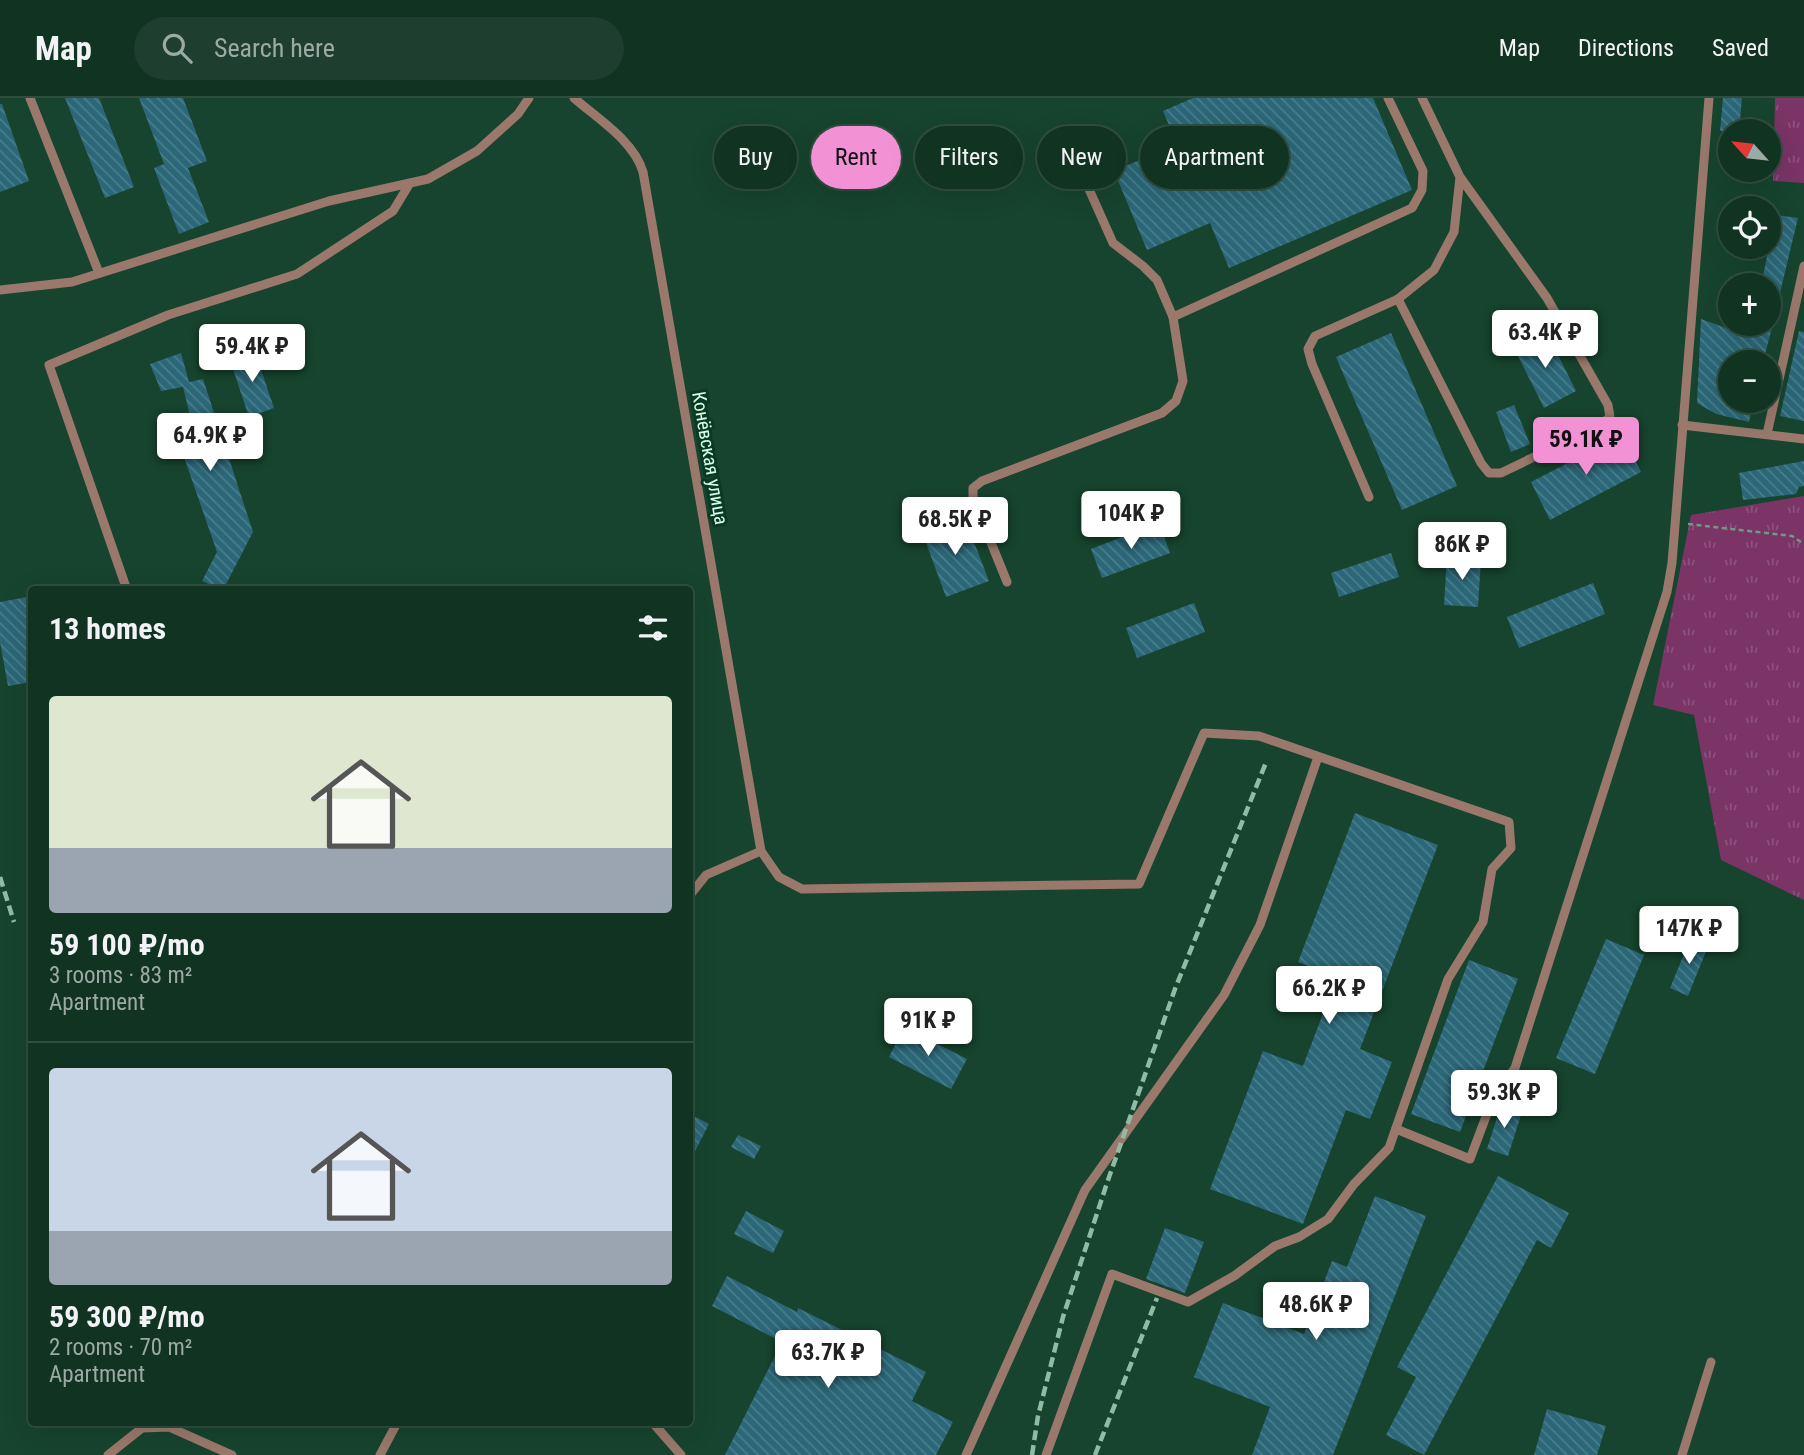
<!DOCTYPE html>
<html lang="en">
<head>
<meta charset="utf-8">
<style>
  body { margin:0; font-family:"Roboto Condensed",sans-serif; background:#1e3f2f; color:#f1f3f6; height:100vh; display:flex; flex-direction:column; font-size:26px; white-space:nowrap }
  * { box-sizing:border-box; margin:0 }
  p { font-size:23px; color:#9caaa5 }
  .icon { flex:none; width:38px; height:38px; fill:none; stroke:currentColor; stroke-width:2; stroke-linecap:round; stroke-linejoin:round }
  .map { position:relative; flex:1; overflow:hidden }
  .details { position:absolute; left:28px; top:488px; width:665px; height:840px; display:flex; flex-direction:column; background:#132; border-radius:7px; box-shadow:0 7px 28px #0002,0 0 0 2px #304e40 }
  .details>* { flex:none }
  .hud { position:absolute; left:714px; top:28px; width:665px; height:63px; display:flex; gap:14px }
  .needle { width:46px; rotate:297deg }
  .fabs { position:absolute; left:1718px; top:21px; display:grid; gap:14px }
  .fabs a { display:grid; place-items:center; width:63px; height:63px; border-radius:50%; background:#132; box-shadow:0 7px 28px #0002,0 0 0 2px #304e40; font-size:35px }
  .price { position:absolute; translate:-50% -60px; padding:0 16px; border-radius:7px; background:#fff; color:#222; font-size:23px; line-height:46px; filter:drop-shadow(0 2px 4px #0008) }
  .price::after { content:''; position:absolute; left:50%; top:42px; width:21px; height:16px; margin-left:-10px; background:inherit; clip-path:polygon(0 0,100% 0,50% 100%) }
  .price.on { background:#f391d5; color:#111 }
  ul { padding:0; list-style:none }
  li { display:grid; align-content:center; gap:14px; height:371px; padding:0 21px }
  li+li { border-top:2px solid #304e40 }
  li span { display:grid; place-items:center; height:217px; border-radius:7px; color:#555 }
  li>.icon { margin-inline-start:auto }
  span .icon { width:126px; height:126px; fill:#fffc; stroke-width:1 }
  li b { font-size:30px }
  h2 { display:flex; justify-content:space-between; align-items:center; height:84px; padding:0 21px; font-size:30px }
  .tag { padding:0 24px; border-radius:32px; background:#132; box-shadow:0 7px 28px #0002,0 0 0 2px #304e40; font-size:24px; line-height:63px }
  .tag.on { background:#f391d5; color:#111 }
  header { display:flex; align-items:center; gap:42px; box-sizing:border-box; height:98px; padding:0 35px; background:#132; border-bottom:2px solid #304e40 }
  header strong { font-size:33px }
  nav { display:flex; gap:38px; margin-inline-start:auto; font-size:24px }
  .search { width:490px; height:63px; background:#1e3f2f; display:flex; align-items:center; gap:18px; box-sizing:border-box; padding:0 24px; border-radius:38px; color:#9caaa5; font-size:26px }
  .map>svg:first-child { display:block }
</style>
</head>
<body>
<header>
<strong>Map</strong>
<div class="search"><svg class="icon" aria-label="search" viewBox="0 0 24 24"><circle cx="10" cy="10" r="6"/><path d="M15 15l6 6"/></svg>Search here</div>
<nav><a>Map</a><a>Directions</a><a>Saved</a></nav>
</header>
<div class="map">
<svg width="1804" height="1357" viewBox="0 0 1804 1357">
  <defs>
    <pattern id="grass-tufts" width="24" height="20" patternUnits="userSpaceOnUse" patternTransform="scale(1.75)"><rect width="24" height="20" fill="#7a3466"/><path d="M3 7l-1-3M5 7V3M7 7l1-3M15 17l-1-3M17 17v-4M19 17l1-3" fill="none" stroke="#8c527c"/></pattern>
    <pattern id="building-back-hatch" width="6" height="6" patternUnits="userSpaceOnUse" patternTransform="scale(1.75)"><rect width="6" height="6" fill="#2b6778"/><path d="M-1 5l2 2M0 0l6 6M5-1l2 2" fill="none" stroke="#497e8b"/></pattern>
  </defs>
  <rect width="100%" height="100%" fill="#17442e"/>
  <!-- grass -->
  <g fill="url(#grass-tufts)">
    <path d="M1775,0H1804V85L1773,83Z"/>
    <path d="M1804,398V802L1721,762L1694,617L1653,607L1691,417Z"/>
  </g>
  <!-- building -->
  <g fill="url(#building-back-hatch)">
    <path d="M65,0H99L134,89L105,100Z"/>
    <path d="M139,0H183L207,63L188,70L209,124L179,136L154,70L164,66Z"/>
    <path d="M1193,0H1373L1412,92L1229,170L1210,125L1147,152L1114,73L1177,46L1163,13Z"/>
    <path d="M1723,0H1742L1739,33H1720Z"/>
    <path d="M0,6H2L29,83L0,94Z"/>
    <path d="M1776,117L1798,120L1774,220L1769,219V187H1761Z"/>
    <path d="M1701,221L1729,231L1730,226H1773L1763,264H1731V303H1754L1749,324L1716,316L1697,305Z"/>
    <path d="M1799,233L1804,234V323L1780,318Z"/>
    <path d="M1391,235L1457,388L1402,412L1336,259Z"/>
    <path d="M1547,235L1576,293L1544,310L1515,252Z"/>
    <path d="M255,254L274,310L249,319L230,262Z"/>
    <path d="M181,255L189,284L203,281L253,434L223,492L202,483L217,454L184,359L198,351L183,289L161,293L150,266Z"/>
    <path d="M1514,307L1530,346L1511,354L1496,314Z"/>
    <path d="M1622,337L1641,374L1550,422L1531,384Z"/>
    <path d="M1804,363V388L1799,389L1796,396L1743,402L1739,375Z"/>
    <path d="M964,418L989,483L946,499L922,434Z"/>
    <path d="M1159,425L1170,455L1102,480L1091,451Z"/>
    <path d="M1391,455L1399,479L1339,499L1331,475Z"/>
    <path d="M1447,459L1481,461L1478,509L1444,507Z"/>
    <path d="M1593,485L1605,516L1519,550L1507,519Z"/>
    <path d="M27,499L32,525V584L8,588L0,544V504Z"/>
    <path d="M1194,505L1205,534L1137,560L1126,530Z"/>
    <path d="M1355,715L1438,747L1360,951L1392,964L1370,1021L1346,1012L1303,1126L1210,1091L1263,953L1303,968L1337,879L1298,864Z"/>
    <path d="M1691,839L1709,846L1688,898L1670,890Z"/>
    <path d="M1606,841L1644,857L1595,976L1556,960Z"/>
    <path d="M1469,862L1518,881L1460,1034L1411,1016Z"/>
    <path d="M904,929L967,961L951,991L889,959Z"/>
    <path d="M1501,1007L1522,1014L1508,1058L1487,1051Z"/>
    <path d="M690,1016L709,1026L690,1063Z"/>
    <path d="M738,1037L761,1048L754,1061L731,1049Z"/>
    <path d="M1498,1078L1569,1115L1551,1150L1537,1142L1424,1357L1386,1337L1416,1279L1397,1269Z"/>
    <path d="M1375,1098L1426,1118L1333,1357H1252L1270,1309L1194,1279L1223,1205L1304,1236L1332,1163L1347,1169Z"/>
    <path d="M746,1113L784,1133L773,1155L734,1136Z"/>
    <path d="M1165,1130L1204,1144L1185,1195L1146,1181Z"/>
    <path d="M727,1178L797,1214L798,1210L926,1274L912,1303L953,1324L936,1357H725L782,1244L712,1208Z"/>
    <path d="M1547,1311L1606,1328L1597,1357H1534Z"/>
  </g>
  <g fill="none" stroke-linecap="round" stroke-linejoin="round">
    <!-- path -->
    <path stroke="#6f9a83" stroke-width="2.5" stroke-dasharray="5 3.5" stroke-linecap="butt" d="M1688,426L1792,438L1804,446"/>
    <!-- service -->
    <g stroke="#9a786c" stroke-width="9">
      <path d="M30,0L99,175"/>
      <path d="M574,0C598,21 634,43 643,74L761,753L779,779L802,791L1139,786L1204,635L1259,638L1509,724L1511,750L1492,771L1483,824L1448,881L1389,1050L1354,1086L1328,1121L1299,1139L1275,1148L1234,1178L1188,1204L1112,1176L1046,1357"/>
      <path d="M1422,0L1460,79L1547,200L1608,307L1610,319L1600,327L1501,375H1489L1481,365L1398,201L1434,172L1454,134L1460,79"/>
      <path d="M1084,80L1113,145L1143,168L1157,182L1173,219L1412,110L1422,92L1423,73L1388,0"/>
      <path d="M0,192L72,184L329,103L428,81L477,53L518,16L529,0"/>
      <path d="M1682,327L1804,341"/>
      <path d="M1767,336L1804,168"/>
      <path d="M1369,399L1312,266L1308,251L1315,238L1398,201"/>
      <path d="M1007,484L973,400V390L982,383L1162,315L1176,303L1183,283L1173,219"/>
      <path d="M127,492L49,267L168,217L297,176L393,113L410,85"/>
      <path d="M690,797L706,777L761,753"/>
      <path d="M1396,1031L1470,1061L1493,1000L1515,970L1667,494L1672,465L1709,0"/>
      <path d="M653,1325L681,1357"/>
      <path d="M108,1357L142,1330L169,1329L232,1357"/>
      <path d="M380,1357L397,1325"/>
      <path d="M966,1357L1085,1092L1224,897L1260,827L1318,659"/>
      <path d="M1682,1357L1711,1264"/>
    </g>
    <!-- rail -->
    <g stroke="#92bba4" stroke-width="4.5" stroke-dasharray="10 5" stroke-linecap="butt">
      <path d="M0,779L14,824"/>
      <path d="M1032,1357L1038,1318L1063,1219L1107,1085L1175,891L1267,662"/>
      <path d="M1095,1357L1157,1200"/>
    </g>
  </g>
  <g text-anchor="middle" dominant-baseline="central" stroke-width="6" stroke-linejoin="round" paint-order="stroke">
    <!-- street labels -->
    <g font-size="19" fill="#d6fee6" stroke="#0a3924">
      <text transform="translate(710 360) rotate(80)">Конёвская улица</text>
    </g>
  </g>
</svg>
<div class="fabs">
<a><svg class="needle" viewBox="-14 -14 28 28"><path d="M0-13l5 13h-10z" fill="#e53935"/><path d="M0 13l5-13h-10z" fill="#9caaa5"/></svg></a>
<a><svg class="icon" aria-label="locate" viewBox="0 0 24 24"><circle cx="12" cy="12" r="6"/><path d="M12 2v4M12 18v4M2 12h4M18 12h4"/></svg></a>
<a>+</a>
<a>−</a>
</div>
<b class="price" style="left:1545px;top:272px">63.4K ₽</b>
<b class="price" style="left:252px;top:286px">59.4K ₽</b>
<b class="price" style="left:210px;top:375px">64.9K ₽</b>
<b class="price on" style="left:1586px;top:379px">59.1K ₽</b>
<b class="price" style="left:1131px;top:453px">104K ₽</b>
<b class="price" style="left:955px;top:459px">68.5K ₽</b>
<b class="price" style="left:1462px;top:484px">86K ₽</b>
<b class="price" style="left:1689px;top:868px">147K ₽</b>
<b class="price" style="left:1329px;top:928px">66.2K ₽</b>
<b class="price" style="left:928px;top:960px">91K ₽</b>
<b class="price" style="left:1504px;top:1032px">59.3K ₽</b>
<b class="price" style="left:1316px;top:1244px">48.6K ₽</b>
<b class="price" style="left:828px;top:1292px">63.7K ₽</b>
<div class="hud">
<a class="tag">Buy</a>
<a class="tag on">Rent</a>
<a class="tag">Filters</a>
<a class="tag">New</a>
<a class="tag">Apartment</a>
</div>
<section class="details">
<h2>13 homes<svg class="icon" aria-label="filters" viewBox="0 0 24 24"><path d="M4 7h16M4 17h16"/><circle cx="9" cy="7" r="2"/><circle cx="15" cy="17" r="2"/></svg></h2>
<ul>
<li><span style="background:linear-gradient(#dfe7d0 70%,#9aa5b1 0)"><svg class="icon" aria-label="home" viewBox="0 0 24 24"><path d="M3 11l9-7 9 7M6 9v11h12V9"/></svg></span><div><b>59 100 ₽/mo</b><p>3 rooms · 83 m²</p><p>Apartment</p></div></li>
<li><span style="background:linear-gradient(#c9d6e8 75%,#9aa5b1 0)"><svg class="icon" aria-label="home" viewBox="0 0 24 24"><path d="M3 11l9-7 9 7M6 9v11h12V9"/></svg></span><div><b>59 300 ₽/mo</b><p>2 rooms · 70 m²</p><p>Apartment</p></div></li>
</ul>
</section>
</div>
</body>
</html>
